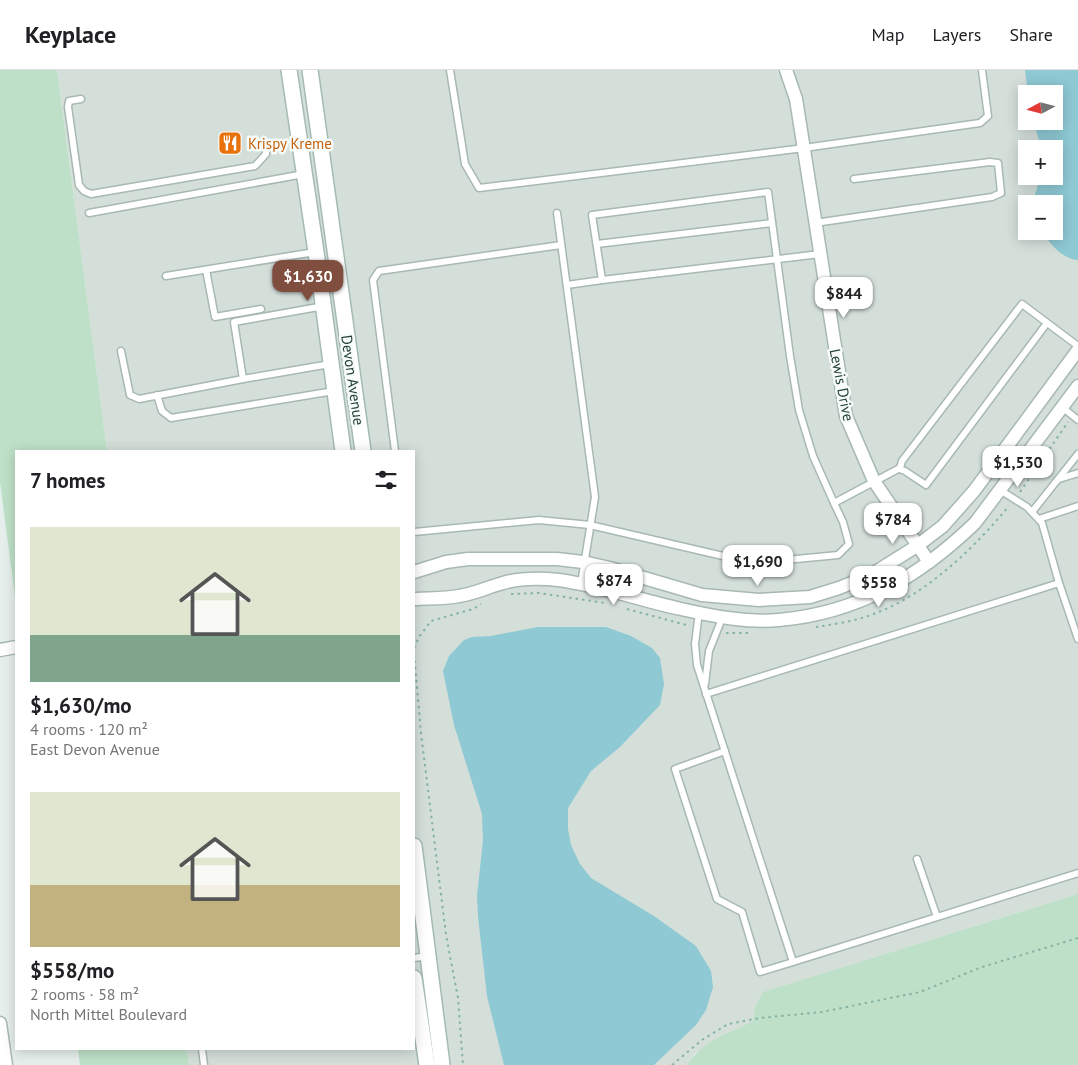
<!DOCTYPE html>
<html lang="en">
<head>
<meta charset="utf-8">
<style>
  body { margin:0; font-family:"PT Sans",sans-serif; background:#f2f2f2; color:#202124; height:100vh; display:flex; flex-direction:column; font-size:19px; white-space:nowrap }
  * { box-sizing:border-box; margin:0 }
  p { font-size:16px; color:#757577 }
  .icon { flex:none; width:28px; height:28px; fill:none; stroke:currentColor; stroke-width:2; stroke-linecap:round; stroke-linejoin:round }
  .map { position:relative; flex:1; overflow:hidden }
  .panel { position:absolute; left:15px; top:380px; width:400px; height:600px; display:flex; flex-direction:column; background:#fff; border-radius:0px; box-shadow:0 2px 12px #0003 }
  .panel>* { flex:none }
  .needle { width:32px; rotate:263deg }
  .tools { position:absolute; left:1018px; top:15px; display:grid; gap:10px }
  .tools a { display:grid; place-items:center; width:45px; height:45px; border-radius:0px; background:#fff; box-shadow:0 2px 12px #0003; font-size:25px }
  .price { position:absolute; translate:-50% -42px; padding:0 11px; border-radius:10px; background:#fff; color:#222; font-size:16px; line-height:32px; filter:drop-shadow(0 1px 2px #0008) }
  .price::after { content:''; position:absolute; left:50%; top:30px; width:15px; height:11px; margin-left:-8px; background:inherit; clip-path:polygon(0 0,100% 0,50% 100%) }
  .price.active { background:#7f4e3f; color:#fff }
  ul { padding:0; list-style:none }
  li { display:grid; align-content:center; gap:10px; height:265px; padding:0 15px }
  li span { display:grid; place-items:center; height:155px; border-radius:0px; color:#555 }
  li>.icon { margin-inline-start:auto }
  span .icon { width:90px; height:90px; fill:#fffc; stroke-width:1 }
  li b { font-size:21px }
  h2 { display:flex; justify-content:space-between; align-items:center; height:60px; padding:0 15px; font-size:21px }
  header { display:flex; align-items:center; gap:30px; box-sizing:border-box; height:70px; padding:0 25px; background:#fff; border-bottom:1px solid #e0e0e0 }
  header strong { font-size:24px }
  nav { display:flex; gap:28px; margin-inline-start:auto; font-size:18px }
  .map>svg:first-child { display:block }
</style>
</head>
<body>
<header>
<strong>Keyplace</strong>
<nav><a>Map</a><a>Layers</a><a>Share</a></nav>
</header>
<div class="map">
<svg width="1078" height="995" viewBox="0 0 1078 995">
  <rect width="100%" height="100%" fill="#e6efeb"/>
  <!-- built -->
  <path fill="#d4dfda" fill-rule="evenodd" d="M57,0H1078V824L764,922L755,937L753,951L695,983L687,995H189L187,979H414V381H107ZM1026,24H1054V51H1026ZM1026,79H1054V106H1026ZM1026,134H1054V161H1026Z"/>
  <!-- green -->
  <g fill="#bfe0c8">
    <path d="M0,0H57L107,381H16V535L0,412Z"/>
    <path d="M1078,824V995H687C704,969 727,965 753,951L755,937L763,922Z"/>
    <path d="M78,979H187L189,995H80Z"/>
  </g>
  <!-- water -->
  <g fill="#8ec9d4">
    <path d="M1025,0H1078V190C1062,189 1050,174 1042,161H1054V134H1034L1033,130L1041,106H1054V79H1042L1033,51H1054V24H1028Z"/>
    <path d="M538,557H606L631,566L652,578L660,588L664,614L660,635L620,677L591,701L568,738V759L571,775L580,794L591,808L654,846L696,876L711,901L713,917L706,940L696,955L654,995H504L487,926L478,847L477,826L483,770L482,744L454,655L443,601L449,586L464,570L472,567L491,566Z"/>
  </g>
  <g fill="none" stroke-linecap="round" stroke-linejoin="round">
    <!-- lane casing -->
    <g stroke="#a8b8b2" stroke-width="9">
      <g id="lane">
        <path d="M450,0L465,94L479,118L804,78L980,53L988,46L982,0"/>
        <path d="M81,29L69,31L68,37L79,115L84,121L91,124L255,96L266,84V76"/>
        <path d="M89,143L304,104"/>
        <path d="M557,143L595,427L581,514"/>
        <path d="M815,153L992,127L1001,123L998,93L990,92L854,109"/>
        <path d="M597,174L772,153"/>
        <path d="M206,200L215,247L261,239"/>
        <path d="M166,206L315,182"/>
        <path d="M602,210L820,184"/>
        <path d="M567,215L602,210L592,145L768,122L790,286L799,340L813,386L834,433"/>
        <path d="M324,236L234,252L243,309L330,294"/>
        <path d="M1047,253L926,415L905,401L902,400L900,398L902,391L1022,234L1078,276"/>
        <path d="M121,281L130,325L139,329L243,309"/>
        <path d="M157,325L162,341L171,348L334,321"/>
        <path d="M1062,337L1078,350"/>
        <path d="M395,381L373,210L379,201L561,175"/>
        <path d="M1059,409L1078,403"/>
        <path d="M1000,420L1027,437L1042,453L1059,513"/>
        <path d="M1032,442L1078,384"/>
        <path d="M1039,449L1078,436"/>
        <path d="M414,462L539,450L590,455L753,493L838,485L849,474L843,452L834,433L900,398"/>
        <path d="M699,542L695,574L697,595L793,892L1078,803"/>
        <path d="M705,614L709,581L723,546"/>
        <path d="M706,624L1059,513L1078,569"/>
        <path d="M725,681L675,699L717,829L742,842L760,902L793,892"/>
        <path d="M917,789L937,847"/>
        <path d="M414,888L428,886"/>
        <path d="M202,979L204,995"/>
      </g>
    </g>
    <!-- street casing -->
    <g stroke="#a8b8b2" stroke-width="15">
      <g id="street">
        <path d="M786,0L796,29L846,346L874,411L929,492"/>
        <path d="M414,502L446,492L468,489H557L583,492L610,498L702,525L759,530L810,527L839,518L869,506L917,476L943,456L974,421L1078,280"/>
        <path d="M414,529C429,528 444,529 459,526C474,524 488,517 503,513C520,508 541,508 559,510C601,516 640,530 681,539C712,546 747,553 779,550C858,543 919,507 975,453L1078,316"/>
        <path d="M0,580L16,577"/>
        <path d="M0,953L6,995"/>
      </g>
    </g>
    <!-- secondary casing -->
    <g stroke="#a4bbb3" stroke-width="18">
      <g id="secondary">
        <path d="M289,0L316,182L343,381"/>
        <path d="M310,0L363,381"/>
        <path d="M414,776L442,995"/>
        <path d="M414,908L427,995"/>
      </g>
    </g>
    <!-- path -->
    <g stroke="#86b3a5" stroke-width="2" stroke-dasharray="2.5 4" stroke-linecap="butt">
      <path d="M1020,422L1068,352"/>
      <path d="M511,524L539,523L605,533"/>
      <path d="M627,539L690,556"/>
      <path d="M816,557C835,554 857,551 876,543C927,524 975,477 1009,436"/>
      <path d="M726,563H749"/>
      <path d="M414,578L419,567L431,551L473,539L481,534"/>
      <path d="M414,584L421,663L446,865L458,928L463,995"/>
      <path d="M672,995L702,970L728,954L760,948L822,942L920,922L982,897L1078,868"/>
    </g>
    <!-- lane -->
    <use href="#lane" stroke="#fff" stroke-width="6"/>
    <!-- street -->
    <use href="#street" stroke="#fff" stroke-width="12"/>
    <!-- secondary -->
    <use href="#secondary" stroke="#fff" stroke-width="15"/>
  </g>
  <!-- icons -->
  <defs>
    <g id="restaurant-square" transform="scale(1.25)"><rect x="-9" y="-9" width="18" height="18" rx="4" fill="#e8710a" stroke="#f7fbf9"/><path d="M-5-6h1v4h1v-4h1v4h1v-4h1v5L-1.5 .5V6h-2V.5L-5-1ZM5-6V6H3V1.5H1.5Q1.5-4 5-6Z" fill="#fff"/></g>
  </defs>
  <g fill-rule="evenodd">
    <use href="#restaurant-square" x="230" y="73"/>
  </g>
  <g text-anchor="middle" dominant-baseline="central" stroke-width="5" stroke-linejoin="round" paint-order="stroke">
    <!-- food labels -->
    <g font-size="15" fill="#c56008" stroke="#f7fbf9" text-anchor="start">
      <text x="248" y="73">Krispy Kreme</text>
    </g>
    <!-- street labels -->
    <g font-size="15" fill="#24423a" stroke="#f7fbf9">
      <text transform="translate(353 310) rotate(82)">Devon Avenue</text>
      <text transform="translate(842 315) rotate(79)">Lewis Drive</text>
    </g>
  </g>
</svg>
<div class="tools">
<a><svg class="needle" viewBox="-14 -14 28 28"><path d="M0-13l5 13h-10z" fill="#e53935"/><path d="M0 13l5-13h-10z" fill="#757577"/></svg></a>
<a>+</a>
<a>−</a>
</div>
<b class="price active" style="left:308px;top:232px">$1,630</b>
<b class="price" style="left:844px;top:249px">$844</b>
<b class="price" style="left:1018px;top:418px">$1,530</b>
<b class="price" style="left:893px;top:475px">$784</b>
<b class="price" style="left:758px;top:517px">$1,690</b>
<b class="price" style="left:614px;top:536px">$874</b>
<b class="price" style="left:879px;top:538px">$558</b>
<section class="panel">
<h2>7 homes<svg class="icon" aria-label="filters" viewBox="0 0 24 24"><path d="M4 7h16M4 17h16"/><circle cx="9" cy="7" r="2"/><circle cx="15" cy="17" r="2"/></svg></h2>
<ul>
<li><span style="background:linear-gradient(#dfe7d0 70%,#7fa58c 0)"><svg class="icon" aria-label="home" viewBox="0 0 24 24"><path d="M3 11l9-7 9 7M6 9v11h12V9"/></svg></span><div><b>$1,630/mo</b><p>4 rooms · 120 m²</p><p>East Devon Avenue</p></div></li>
<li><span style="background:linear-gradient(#dfe7d0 60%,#c2b280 0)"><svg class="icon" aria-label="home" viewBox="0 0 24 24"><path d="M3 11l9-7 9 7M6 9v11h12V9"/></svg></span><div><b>$558/mo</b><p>2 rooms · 58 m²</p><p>North Mittel Boulevard</p></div></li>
</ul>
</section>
</div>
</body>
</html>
